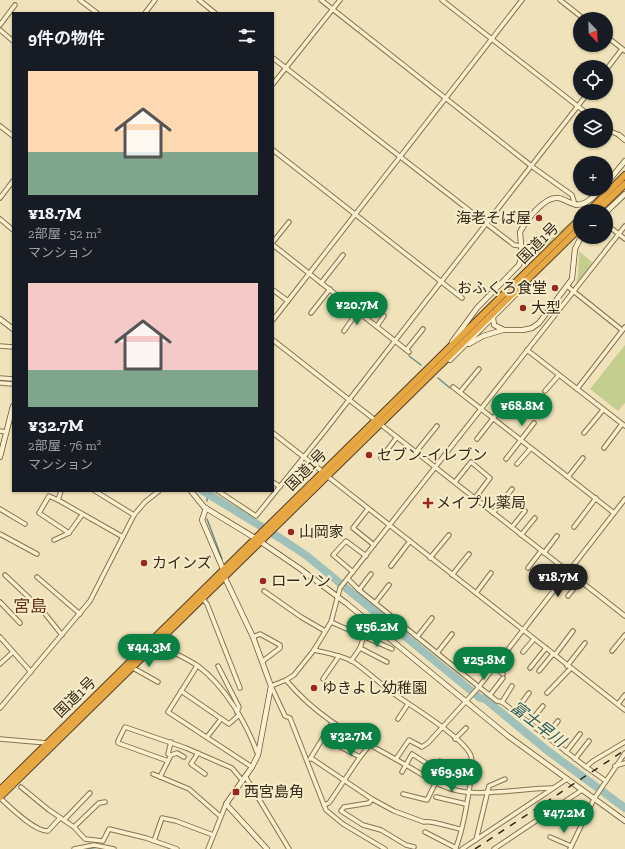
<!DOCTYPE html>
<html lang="ja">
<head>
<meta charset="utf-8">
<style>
  body { margin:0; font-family:"Zilla Slab","Noto Sans JP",serif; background:#20242c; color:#f1f3f6; height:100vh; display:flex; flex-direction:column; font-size:15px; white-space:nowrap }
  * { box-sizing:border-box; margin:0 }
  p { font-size:13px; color:#9ea1a6 }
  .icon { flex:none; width:22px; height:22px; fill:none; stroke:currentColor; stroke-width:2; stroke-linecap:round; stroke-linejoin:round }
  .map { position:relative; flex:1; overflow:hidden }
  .side { position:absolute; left:12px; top:12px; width:262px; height:480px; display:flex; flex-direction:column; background:#171b24; border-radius:0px; box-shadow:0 1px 3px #0004 }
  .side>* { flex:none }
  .needle { width:26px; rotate:157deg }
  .controls { position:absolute; left:573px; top:12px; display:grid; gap:8px }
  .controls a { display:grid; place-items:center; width:40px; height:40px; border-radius:50%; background:#171b24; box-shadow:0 1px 3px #0004; font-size:20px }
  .price { position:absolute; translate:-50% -34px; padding:0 9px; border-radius:14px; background:#0b8043; color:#fff; font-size:13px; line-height:26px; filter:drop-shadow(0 1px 2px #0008) }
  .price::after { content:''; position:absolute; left:50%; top:24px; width:12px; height:9px; margin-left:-6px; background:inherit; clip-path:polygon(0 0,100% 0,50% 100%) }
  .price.selected { background:#222; color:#fff }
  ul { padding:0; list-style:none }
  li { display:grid; align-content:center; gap:8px; height:212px; padding:0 16px }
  li span { display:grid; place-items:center; height:124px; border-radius:0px; color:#555 }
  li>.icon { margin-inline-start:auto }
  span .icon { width:72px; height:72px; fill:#fffc; stroke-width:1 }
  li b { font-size:17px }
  h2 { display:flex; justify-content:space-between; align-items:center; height:48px; padding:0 16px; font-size:17px }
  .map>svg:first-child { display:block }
</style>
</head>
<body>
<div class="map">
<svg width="625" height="849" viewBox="0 0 625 849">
  <rect width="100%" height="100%" fill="#f0e3bb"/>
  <!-- green -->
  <g fill="#c3ce8f">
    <path d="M577,216L578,218L537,255L542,247Z"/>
    <path d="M579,251L593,263L576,284L578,275Z"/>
    <path d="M625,345V403L618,411L590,389Z"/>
  </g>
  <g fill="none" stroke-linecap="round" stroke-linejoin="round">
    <!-- stream -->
    <g stroke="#678e87" stroke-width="1.5">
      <path d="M409,356L421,365"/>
      <path d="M438,378L450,388"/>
      <path d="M0,381L13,382"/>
      <path d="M207,501V494"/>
      <path d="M207,519L222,559"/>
      <path d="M85,849L99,847"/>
    </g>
    <!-- river -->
    <path stroke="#a0c1b9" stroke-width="8" d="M203,491L280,538L307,556L480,698L485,699L548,751L625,808"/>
    <!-- street casing -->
    <g stroke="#887354" stroke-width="5.5">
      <g id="street">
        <path d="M80,0L97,13"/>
        <path d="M199,0L215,13"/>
        <path d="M321,0L534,168L572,195L575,205"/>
        <path d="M442,0L589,115"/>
        <path d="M560,0L584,19"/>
        <path d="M145,13L155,0"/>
        <path d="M0,25L15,5"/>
        <path d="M0,30L13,41"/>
        <path d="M606,36L625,51"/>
        <path d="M273,58L514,245L521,246"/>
        <path d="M606,70L622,49"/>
        <path d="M273,84L340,0"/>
        <path d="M0,126L13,136"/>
        <path d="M606,129L619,135"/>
        <path d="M273,150L462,298"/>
        <path d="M0,198L13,181"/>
        <path d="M0,219L13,230"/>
        <path d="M606,224L625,239"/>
        <path d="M273,242L289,222"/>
        <path d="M273,245L409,352"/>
        <path d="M321,283L343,255"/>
        <path d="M567,286L622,330"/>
        <path d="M273,290L288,301"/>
        <path d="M311,313L330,289"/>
        <path d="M273,320L522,0"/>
        <path d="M377,326L384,316"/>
        <path d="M344,331L358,311"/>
        <path d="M273,340L625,616"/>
        <path d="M0,346L13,347"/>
        <path d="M407,349L423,329"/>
        <path d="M527,350L625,426"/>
        <path d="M0,378L13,379"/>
        <path d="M0,383L13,384"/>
        <path d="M453,387L614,513"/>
        <path d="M577,389L625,327"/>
        <path d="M545,391L559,375"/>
        <path d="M460,392L479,369"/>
        <path d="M0,431L6,432"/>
        <path d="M273,433L323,472"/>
        <path d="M584,433L603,410"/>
        <path d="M477,439L510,397"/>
        <path d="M604,448L622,424"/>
        <path d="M416,452L437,426"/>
        <path d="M381,458L397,437"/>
        <path d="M506,459L534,423"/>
        <path d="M517,464L531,448"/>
        <path d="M327,476L625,710"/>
        <path d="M568,477L583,458"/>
        <path d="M273,482L280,487"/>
        <path d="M455,482L471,462L490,478L475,498"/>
        <path d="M95,491L134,515"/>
        <path d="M218,491L256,516L324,432L588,93"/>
        <path d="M58,500L61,491"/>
        <path d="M0,509L25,524"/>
        <path d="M368,509L353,528L374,545"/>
        <path d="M493,513L512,489"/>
        <path d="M512,527L525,511"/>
        <path d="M574,527L596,498"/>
        <path d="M69,533L39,513L49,496L58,500L123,537"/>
        <path d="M0,534L37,554"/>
        <path d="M521,535L535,518"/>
        <path d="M54,540L69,533L82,515"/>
        <path d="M544,553L557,536"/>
        <path d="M430,558L449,535"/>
        <path d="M391,566L410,541"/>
        <path d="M528,568L541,551"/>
        <path d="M353,572L333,555L346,541L366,556"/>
        <path d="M5,575L42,610L62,635"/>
        <path d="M452,575L469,554"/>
        <path d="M37,577L80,614"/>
        <path d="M348,579L359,590L479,687L497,701L502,702L586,767L593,761L625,742"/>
        <path d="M359,590L371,574"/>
        <path d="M264,591L301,617L325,631"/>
        <path d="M476,593L491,573"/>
        <path d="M568,596L580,581"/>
        <path d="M203,599L207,604L240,688"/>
        <path d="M0,602L20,623"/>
        <path d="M375,603L389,585"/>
        <path d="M331,622L392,649"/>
        <path d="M0,637L31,672"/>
        <path d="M253,637L260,634L280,645V648L263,661"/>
        <path d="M417,637L432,618"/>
        <path d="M157,644C170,651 186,658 198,666C225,686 247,724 258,755"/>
        <path d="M360,648L387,662"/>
        <path d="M314,650C327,653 340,655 352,661C366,670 379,683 393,693C409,705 465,738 471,756C475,769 462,836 455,849"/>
        <path d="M612,651L625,635"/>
        <path d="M523,652L534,639"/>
        <path d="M437,653L452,634"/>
        <path d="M555,655L573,631"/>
        <path d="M351,661L360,648L364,636"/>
        <path d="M0,664L13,652"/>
        <path d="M197,666L168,712L252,767"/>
        <path d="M218,666L239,707L237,712"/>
        <path d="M567,666L585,643"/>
        <path d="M494,667L503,674"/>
        <path d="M133,668L158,682"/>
        <path d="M530,668L546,648"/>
        <path d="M539,671L553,654"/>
        <path d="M323,679L339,656"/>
        <path d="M286,680C320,721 359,738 404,764C421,773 437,786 455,790C479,797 525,788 552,788"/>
        <path d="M181,691L229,724L239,715"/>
        <path d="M547,693L571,668"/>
        <path d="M490,695L503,678"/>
        <path d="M502,702L512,686"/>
        <path d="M618,704L625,695"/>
        <path d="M0,708L90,601L134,515L145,502L159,491"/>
        <path d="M515,712L529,693"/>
        <path d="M398,719L408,704"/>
        <path d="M529,723L543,706"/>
        <path d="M546,736L558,721"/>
        <path d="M207,737L221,719"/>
        <path d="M323,738L360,757"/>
        <path d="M0,739L47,743"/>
        <path d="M455,739L466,728"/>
        <path d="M566,752L580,734"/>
        <path d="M198,753L191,764L205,774"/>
        <path d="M171,755L168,754L171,742"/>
        <path d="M311,758L372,799L394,811L424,822C433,820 451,828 461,829"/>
        <path d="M310,759L332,723"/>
        <path d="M396,759L409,740L422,747L428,743L478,688L625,499"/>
        <path d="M575,759L589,741"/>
        <path d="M168,761L171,755L177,753L184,757"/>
        <path d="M615,766L625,763"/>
        <path d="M586,767L606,781"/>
        <path d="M402,772L412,754L434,768L440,761L470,780"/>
        <path d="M153,774L189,789L220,816"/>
        <path d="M245,776L289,849"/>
        <path d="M160,777L168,761L118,743V741L125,727L186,748L232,768L242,780"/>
        <path d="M21,787L49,810L74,827L85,839L103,841L109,829L146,838L177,849"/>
        <path d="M403,794L427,800L436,782"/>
        <path d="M436,797L466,804"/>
        <path d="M0,798C10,807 35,832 48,831L60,818"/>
        <path d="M372,799L369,803L344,807L341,811L363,825L381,830L406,845L414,847"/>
        <path d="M324,805L329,803L360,757L370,745"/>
        <path d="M64,820L90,793"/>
        <path d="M74,827L99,803L105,802"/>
        <path d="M425,832L456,848"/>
        <path d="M550,837L571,846"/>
        <path d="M476,840L489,786L505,779"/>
        <path d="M154,841L162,818L176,821L213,835"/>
        <path d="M74,849L94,845L114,849"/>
        <path d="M208,849L226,804"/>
        <path d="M385,849L343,824L326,810L290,718L285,716L271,686L286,680L294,675L314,650L331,622L340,588L625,226"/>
        <path d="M462,849L567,779"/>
        <path d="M494,849L582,790"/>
        <path d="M570,849L594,799L625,753"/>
      </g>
    </g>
    <!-- secondary casing -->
    <g stroke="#695338" stroke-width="6">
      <g id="secondary">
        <path d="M619,135L625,140"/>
        <path d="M606,184L625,161"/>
        <path d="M606,212L625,194"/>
        <path d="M493,318L494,325L504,330H523L532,328L539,323L572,279L575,249L581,237"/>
        <path d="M0,319L13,329"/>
        <path d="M452,342L477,308L519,265L522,256L520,232C526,221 544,196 558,198C566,199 573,207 582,204C590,202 596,194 601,189"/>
        <path d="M469,344L483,336L503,330"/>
        <path d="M450,360L517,293"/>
        <path d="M0,457L13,406"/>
        <path d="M191,491L204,507L255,538L299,568L346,603L508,736L625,821"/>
        <path d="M206,508L202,520L223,569"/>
        <path d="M225,578L253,637L271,686L258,755L252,767L226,804L267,849"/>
      </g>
    </g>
    <!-- highway casing -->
    <g stroke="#554029" stroke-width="8">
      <g id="highway">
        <path d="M589,211L625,175"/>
        <path d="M597,211L625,184"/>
        <path d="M0,790L580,219"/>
        <path d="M0,797L580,228"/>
      </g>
    </g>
    <!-- street -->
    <use href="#street" stroke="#fbf0ce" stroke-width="3.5"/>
    <!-- secondary -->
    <use href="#secondary" stroke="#fbf0ce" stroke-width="4.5"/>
    <!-- highway -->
    <use href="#highway" stroke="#e7a844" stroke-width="6"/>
    <!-- rail -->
    <path stroke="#36291a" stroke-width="1.5" stroke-dasharray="7 7" stroke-linecap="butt" d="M475,849L625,750"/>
  </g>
  <!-- markers -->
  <g fill="#9a2721" stroke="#f7edcb" stroke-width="1.5">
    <circle cx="539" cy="218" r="4"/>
    <circle cx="555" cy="288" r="4"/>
    <circle cx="523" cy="308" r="4"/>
    <circle cx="369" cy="455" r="4"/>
    <path d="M426 497h4v4h4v4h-4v4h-4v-4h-4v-4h4z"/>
    <circle cx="291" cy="532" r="4"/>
    <circle cx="144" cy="563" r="4"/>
    <circle cx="263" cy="581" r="4"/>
    <circle cx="314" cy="688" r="4"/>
    <rect x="232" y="788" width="8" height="8" rx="2"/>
  </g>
  <g text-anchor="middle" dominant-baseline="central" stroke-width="4" stroke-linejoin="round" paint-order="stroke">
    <!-- poi labels -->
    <g font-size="15" fill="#36291a" stroke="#f7edcb" text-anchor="start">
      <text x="531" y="218" text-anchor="end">海老そば屋</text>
      <text x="547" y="288" text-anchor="end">おふくろ食堂</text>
      <text x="531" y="308">大型</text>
      <text x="377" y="455">セブン-イレブン</text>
      <text x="436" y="503">メイプル薬局</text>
      <text x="299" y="532">山岡家</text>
      <text x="152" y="563">カインズ</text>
      <text x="271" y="581">ローソン</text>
      <text x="322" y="688">ゆきよし幼稚園</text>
      <text x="244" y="792">西宮島角</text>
    </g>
    <!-- street labels -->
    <g font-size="15" fill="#36291a" stroke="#f7edcb">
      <text transform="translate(538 243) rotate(-45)">国道1号</text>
      <text transform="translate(306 470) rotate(-45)">国道1号</text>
      <text transform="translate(75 697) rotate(-44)">国道1号</text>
    </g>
    <!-- water labels -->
    <g font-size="16" font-style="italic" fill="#285757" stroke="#f7edcb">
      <text transform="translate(538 724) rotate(37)">富士早川</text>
    </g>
    <!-- quarter labels -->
    <g font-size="17" fill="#652c17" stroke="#f7edcb">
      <text x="30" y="606">宮島</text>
    </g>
  </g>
</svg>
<div class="controls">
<a><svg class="needle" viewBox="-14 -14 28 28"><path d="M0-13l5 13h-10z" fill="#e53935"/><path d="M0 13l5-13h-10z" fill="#9ea1a6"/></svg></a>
<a><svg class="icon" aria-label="locate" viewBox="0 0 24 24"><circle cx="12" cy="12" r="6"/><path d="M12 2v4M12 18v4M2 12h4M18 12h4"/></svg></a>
<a><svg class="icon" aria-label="layers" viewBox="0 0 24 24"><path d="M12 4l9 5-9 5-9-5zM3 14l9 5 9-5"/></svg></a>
<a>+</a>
<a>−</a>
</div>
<b class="price" style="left:357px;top:326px">¥20.7M</b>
<b class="price" style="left:522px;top:427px">¥68.8M</b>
<b class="price selected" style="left:558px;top:598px">¥18.7M</b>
<b class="price" style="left:377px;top:648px">¥56.2M</b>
<b class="price" style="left:149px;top:668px">¥44.3M</b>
<b class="price" style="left:484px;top:681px">¥25.8M</b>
<b class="price" style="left:351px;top:757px">¥32.7M</b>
<b class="price" style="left:452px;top:793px">¥69.9M</b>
<b class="price" style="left:564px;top:834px">¥47.2M</b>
<section class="side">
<h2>9件の物件<svg class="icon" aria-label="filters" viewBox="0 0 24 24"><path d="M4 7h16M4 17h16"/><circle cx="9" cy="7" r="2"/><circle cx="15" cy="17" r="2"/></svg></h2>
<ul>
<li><span style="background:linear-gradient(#ffd9b3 65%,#7fa58c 0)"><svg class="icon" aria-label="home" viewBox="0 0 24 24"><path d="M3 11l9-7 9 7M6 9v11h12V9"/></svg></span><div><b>¥18.7M</b><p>2部屋 · 52 m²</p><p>マンション</p></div></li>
<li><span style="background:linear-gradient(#f6c9c9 70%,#7fa58c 0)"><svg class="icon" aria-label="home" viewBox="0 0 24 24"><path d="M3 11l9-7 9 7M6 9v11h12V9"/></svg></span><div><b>¥32.7M</b><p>2部屋 · 76 m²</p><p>マンション</p></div></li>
</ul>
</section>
</div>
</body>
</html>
